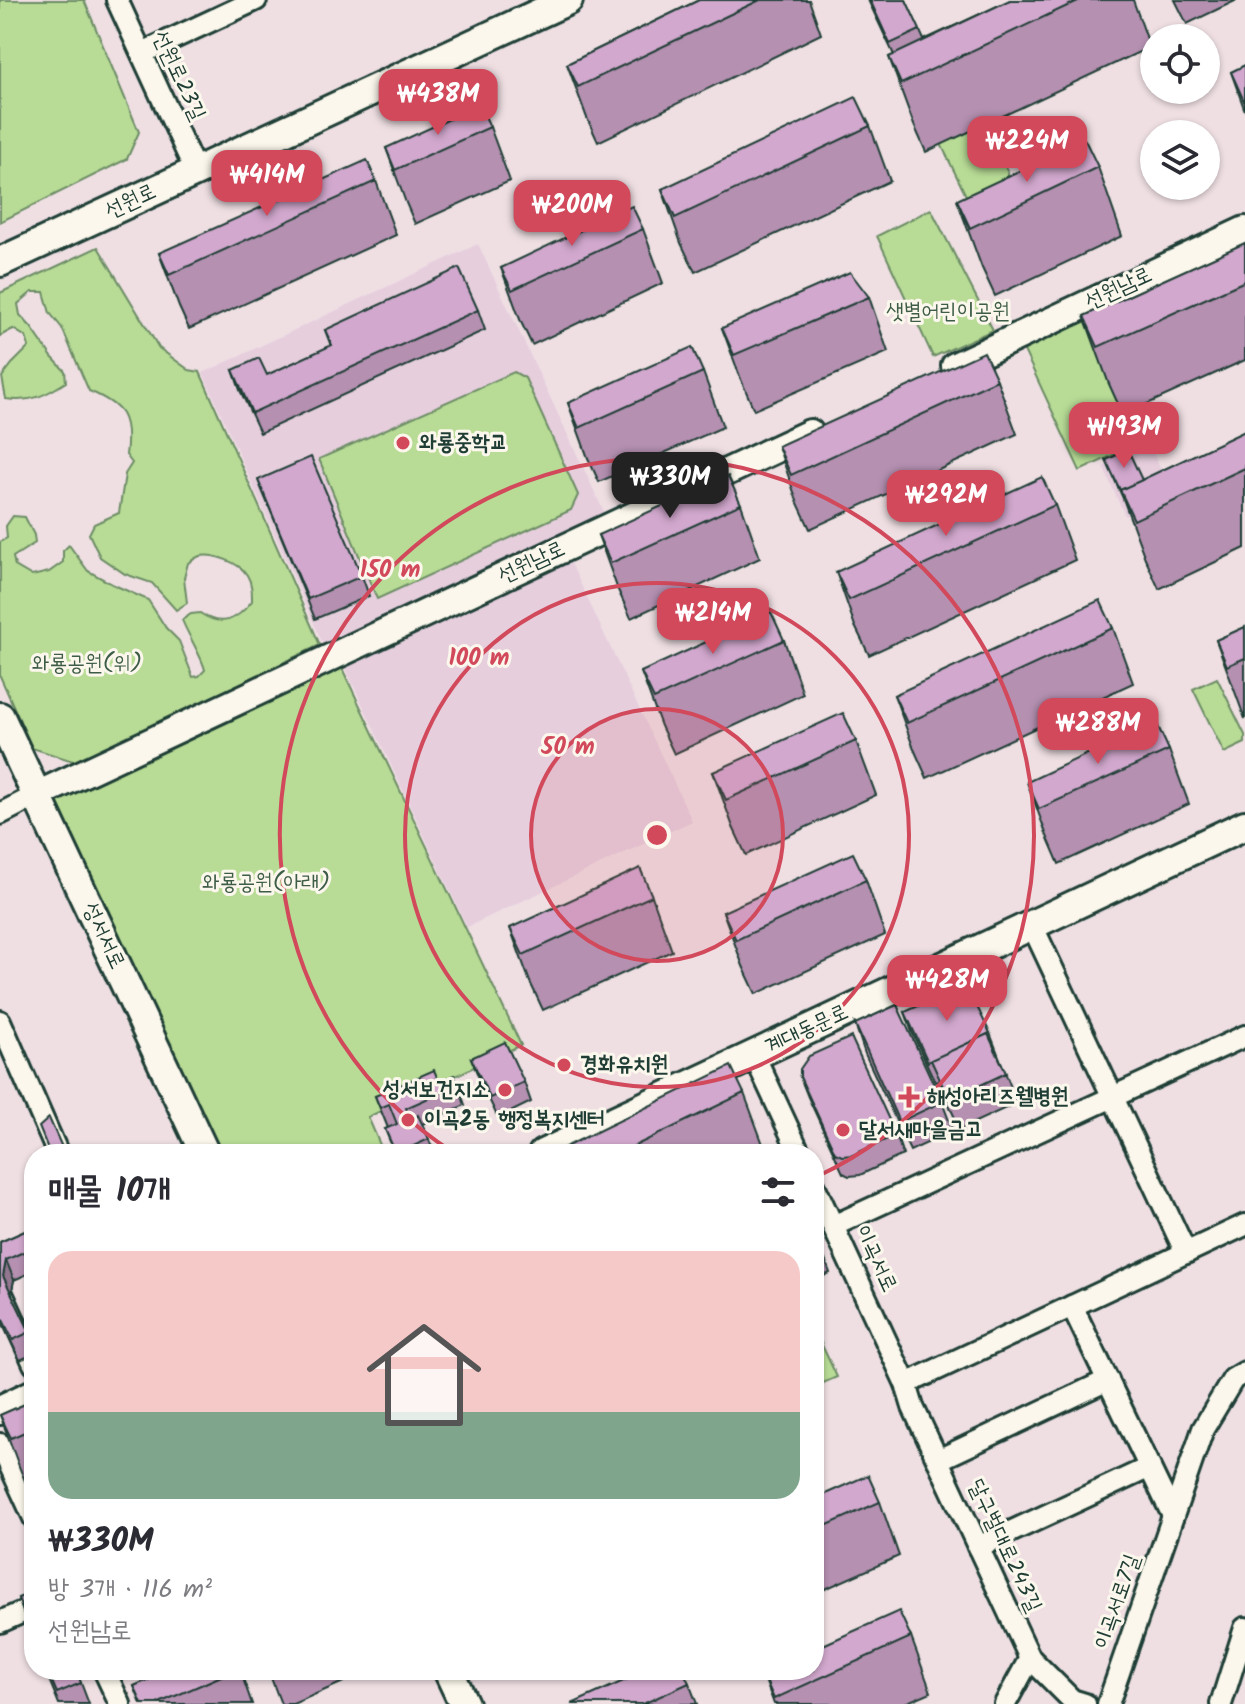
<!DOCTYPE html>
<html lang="ko">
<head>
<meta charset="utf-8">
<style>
  body { margin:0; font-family:Kalam,"Poor Story",sans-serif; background:#f7f7f7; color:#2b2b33; height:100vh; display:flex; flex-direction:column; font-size:30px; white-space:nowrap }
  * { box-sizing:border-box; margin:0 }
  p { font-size:26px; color:#7c7c81 }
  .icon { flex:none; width:44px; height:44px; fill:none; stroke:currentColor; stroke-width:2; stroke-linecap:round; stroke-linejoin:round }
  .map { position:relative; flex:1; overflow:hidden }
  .panel { position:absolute; left:24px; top:1144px; width:800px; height:536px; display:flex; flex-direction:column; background:#fff; border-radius:32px; box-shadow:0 2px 6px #0004 }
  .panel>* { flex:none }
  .fabs { position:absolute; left:1140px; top:24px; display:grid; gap:16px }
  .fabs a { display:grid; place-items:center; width:80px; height:80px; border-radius:50%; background:#fff; box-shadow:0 2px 6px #0004; font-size:40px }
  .price { position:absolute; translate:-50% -68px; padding:0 18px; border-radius:16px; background:#d1495b; color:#fff; font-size:26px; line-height:52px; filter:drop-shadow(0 2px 4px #0008) }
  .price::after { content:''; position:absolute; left:50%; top:48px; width:24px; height:18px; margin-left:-12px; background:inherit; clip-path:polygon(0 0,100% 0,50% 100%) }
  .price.current { background:#222; color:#fff }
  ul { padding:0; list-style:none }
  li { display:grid; align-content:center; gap:16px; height:424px; padding:0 24px }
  li span { display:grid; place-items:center; height:248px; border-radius:24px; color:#555 }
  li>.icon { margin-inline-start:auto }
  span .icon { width:144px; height:144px; fill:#fffc; stroke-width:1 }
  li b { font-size:34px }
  h2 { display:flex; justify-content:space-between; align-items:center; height:96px; padding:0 24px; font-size:34px }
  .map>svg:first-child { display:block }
</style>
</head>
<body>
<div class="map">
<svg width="1245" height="1704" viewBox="0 0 1245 1704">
  <rect width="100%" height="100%" fill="#efdfe3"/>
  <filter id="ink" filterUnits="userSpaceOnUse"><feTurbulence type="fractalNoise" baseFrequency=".0125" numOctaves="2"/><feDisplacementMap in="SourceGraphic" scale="16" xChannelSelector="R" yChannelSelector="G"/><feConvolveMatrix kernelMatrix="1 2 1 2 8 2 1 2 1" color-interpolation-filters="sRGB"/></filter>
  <g filter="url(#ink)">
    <!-- built -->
    <g fill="#e6cedd">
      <path d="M478,244L605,514L323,644L203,373Z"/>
      <path d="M1150,446L1172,494L1125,516L1103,467Z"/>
      <path d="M568,557L692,821L467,927L343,663Z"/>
    </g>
    <!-- green -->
    <g fill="#b8dc96" stroke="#6c8c65" stroke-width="2">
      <path d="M0,0H84L139,132L127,159L0,222Z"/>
      <path d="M987,124L1013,185L970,204L941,144Z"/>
      <path d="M931,209L993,330L933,357L877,236Z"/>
      <path d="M98,247L159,348L189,370L200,372L320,645L76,762L32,748L0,676V542L7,538L6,526L13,516L25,517L34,535L35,543L13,557L15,566L32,576L49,572L63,562V551L69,545L88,571L112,584L148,600L166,628L179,641L193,677L199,676L205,670C202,657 188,635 182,620L191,614L200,613C222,628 237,620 252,601C252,592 252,583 247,575C240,563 214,553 200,556C197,557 191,561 188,563L184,578L187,603L176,610L152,583L125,574L100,557L89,534L94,524L119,513L125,474L132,463L126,455C131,417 123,405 89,391L62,328L50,313L44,292H32L18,304L20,315L31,327L52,357L65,371L66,382C46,395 31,403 6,399L2,377L12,364L29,347L26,337L13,329L0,336V293Z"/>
      <path d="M1086,310L1147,439L1080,471L1020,342Z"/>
      <path d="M514,372L525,378L578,495L571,510L377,599L319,459Z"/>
      <path d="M340,664L521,1045L368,1117L384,1154H221L47,803Z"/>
      <path d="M1217,678L1245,735V743L1224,753L1193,689Z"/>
      <path d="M820,1341L837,1377L814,1387V1344Z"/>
    </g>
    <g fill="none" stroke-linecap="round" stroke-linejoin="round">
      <!-- minor casing -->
      <g stroke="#1f3d34" stroke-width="26">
        <g id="minor">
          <path d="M117,0L196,172"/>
          <path d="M142,53L256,0"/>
          <path d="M0,814L37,795"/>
          <path d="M1032,925L1186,1253"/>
          <path d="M0,1021L58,1154"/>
          <path d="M754,1055L800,1154"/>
          <path d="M814,1185L906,1384L913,1407L1030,1658L1072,1700L1085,1704"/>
          <path d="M833,1226L1245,1036"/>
          <path d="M0,1289L34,1364"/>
          <path d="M1072,1306L1173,1516L1108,1704"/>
          <path d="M906,1384L1245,1225"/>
          <path d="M0,1444L34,1518"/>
          <path d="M938,1460L1108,1380"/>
          <path d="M1173,1516L1203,1429L1233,1379L1245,1372"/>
          <path d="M978,1547L1150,1467"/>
          <path d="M0,1622L34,1607"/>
          <path d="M104,1670L120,1704"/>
          <path d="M1005,1704L1030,1658"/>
          <path d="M1221,1704L1245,1628"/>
        </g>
      </g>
      <!-- tertiary casing -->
      <g stroke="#1f3d34" stroke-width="32">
        <g id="tertiary">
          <path d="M955,366L1245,230"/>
          <path d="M37,795L810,433"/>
        </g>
      </g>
      <!-- secondary casing -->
      <g stroke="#1f3d34" stroke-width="34">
        <g id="secondary">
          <path d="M0,262L568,0"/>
          <path d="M0,717L205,1154"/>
          <path d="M543,1154L1245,825"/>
          <path d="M0,1410L34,1394"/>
          <path d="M448,1670L464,1704"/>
        </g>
      </g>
      <!-- minor -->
      <use href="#minor" stroke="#fbf7ec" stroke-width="20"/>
      <!-- tertiary -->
      <use href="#tertiary" stroke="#fbf7ec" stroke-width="26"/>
      <!-- secondary -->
      <use href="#secondary" stroke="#fbf7ec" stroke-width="28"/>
    </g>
    <!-- wall -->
    <g fill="#b590b1" stroke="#1f3d34" stroke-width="2">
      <path d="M699,0H809L821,34L598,142L587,118L567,64Z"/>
      <path d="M868,0H906L924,40L1010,0H1133L1150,47L926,152L914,125L889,57L894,55Z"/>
      <path d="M1175,0H1237L1187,24Z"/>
      <path d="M1245,65V111L1231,72Z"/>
      <path d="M870,126L890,181L695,272L681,243L662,189Z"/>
      <path d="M490,127L510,181L415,224L406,203L386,148Z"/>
      <path d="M1098,167L1122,236L995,296L982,268L957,200Z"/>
      <path d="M376,181L396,235L189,329L179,307L159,253Z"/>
      <path d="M643,229L663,283L532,345L521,322L501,268Z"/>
      <path d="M1245,243V360L1123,415L1109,384L1084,316Z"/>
      <path d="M869,297L888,352L754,410L742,382L722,328Z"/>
      <path d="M478,310L485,330L260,433L240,390L233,370L267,375L331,346L325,330Z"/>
      <path d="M703,372L723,427L599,482L588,458L568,403Z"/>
      <path d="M997,380L1017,434L810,529L797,501L778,446Z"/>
      <path d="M1245,431V548L1159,589L1145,558L1122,496L1106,460L1142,480Z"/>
      <path d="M258,480L362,576L369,596L315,619Z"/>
      <path d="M741,504L760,558L631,618L618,590L598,535Z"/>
      <path d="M1055,505L1075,560L869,655L855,626L836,572Z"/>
      <path d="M1245,627V719L1216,640Z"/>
      <path d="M1113,628L1133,683L927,778L914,749L894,695Z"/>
      <path d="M784,640L803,694L674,754L661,726L641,672Z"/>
      <path d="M856,741L876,795L746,855L733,827L713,772Z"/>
      <path d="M1169,750L1189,804L1059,864L1047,836L1027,782Z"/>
      <path d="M866,880L885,935L756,994L743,966L723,912Z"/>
      <path d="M652,896L672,951L543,1010L530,982L510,928Z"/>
      <path d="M905,1012L990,1033L1017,1103L960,1129L938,1081L935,1082L912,1032Z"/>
      <path d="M855,1024L942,1102L953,1131L910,1151L865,1054Z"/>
      <path d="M471,1058L524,1082L531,1102L498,1118L479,1078Z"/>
      <path d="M800,1077L896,1135L903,1155L860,1175L849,1176L843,1173L808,1097Z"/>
      <path d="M439,1082L458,1085L465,1105L422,1124L435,1154H395L385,1129L388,1128L375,1096Z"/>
      <path d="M744,1093L764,1147L749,1154H551Z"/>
      <path d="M34,1227V1271L14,1280L11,1293L34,1343V1354L20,1360L0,1318V1242Z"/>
      <path d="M814,1230L830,1273L814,1281Z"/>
      <path d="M34,1400V1491L30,1493L20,1469L0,1415Z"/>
      <path d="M814,1499L880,1502L899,1556L814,1594Z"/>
      <path d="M34,1592V1643L18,1598Z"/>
      <path d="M911,1637L931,1692L903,1704H774L762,1672Z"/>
      <path d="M45,1670H76L89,1704H59Z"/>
      <path d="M171,1670H240L252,1704H141L134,1686Z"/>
      <path d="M268,1670H371L293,1704H281Z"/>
      <path d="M689,1683L697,1704H572Z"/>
    </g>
    <!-- shaded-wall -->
    <path fill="#937690" stroke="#1f3d34" stroke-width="2" d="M6,1260L14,1280L11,1296L3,1276Z"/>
    <!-- building -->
    <g fill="#d2a8ce" stroke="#1f3d34" stroke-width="2">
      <path d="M699,0H760L578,87L567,64Z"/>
      <path d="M870,0H906L920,30L890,44Z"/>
      <path d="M1010,0H1080L901,84L889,57Z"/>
      <path d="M1245,65V100L1244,101L1231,72Z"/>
      <path d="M856,97L870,126L675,218L662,189Z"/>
      <path d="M480,105L490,127L395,170L386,148Z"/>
      <path d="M1085,140L1098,167L970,228L957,200Z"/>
      <path d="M367,160L376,181L169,275L159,253Z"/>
      <path d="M632,206L643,229L512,290L501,268Z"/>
      <path d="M1245,243V281L1098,347L1084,316Z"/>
      <path d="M459,268L478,310L252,413L233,370L259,358L267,375L332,345L325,330Z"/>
      <path d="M850,272L869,297L734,355L722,328Z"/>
      <path d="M692,347L703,372L579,428L568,403Z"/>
      <path d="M984,352L997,380L791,475L778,446Z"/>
      <path d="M1245,431V468L1134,520L1120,490Z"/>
      <path d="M1128,450L1142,480L1120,490L1106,460Z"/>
      <path d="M311,457L362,576L308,599L258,480Z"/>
      <path d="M728,476L741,504L611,563L598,535Z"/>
      <path d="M1042,477L1055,505L849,600L836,572Z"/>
      <path d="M1100,600L1113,628L907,723L894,695Z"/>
      <path d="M771,612L784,640L654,699L641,672Z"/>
      <path d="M1245,627V658L1227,666L1216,640Z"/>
      <path d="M843,713L856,741L726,800L713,772Z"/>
      <path d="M1156,722L1169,750L1039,809L1027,782Z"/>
      <path d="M853,853L866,880L736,940L723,912Z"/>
      <path d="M640,868L652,896L523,955L510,928Z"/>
      <path d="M966,984L990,1033L928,1062L905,1012Z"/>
      <path d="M897,1005L942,1102L899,1122L855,1024Z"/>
      <path d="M988,1034L1006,1073L949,1100L931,1060Z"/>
      <path d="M851,1037L896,1135L853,1155L842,1156L835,1153L800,1077V1069L809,1056Z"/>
      <path d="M505,1042L524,1082L490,1098L471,1058Z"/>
      <path d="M731,1066L744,1093L618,1154H551Z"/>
      <path d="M434,1070L439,1082L454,1075L458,1085L406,1108L412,1120L418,1115L429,1139L396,1154L385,1129L397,1124L389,1104L380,1108L375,1096Z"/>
      <path d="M49,1118L65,1154H50L39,1127Z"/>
      <path d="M34,1227V1247L6,1260L3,1276L30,1332L13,1340L0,1314V1242Z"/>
      <path d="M34,1400V1428L11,1438L0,1415Z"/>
      <path d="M868,1475L880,1502L814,1531V1499Z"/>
      <path d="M34,1592V1638L18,1598Z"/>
      <path d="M899,1611L911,1637L774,1699L762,1672L767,1670H814V1649Z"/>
      <path d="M47,1670H76L81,1683L57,1693Z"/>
      <path d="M171,1670H235L157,1704H142L134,1686Z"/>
      <path d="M648,1670H683L689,1683L643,1704H572Z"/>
    </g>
  </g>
  <!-- distance rings -->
  <circle cx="657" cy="835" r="126" fill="#d1495b" fill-opacity=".12"/>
  <g fill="none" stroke="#d1495b" stroke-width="4">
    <circle cx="657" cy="835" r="126"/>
    <circle cx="657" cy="835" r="252"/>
    <path d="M454 1153A377 377 0 1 1 816 1177"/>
  </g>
  <!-- markers -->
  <g fill="#d1495b" stroke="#fbf7ec" stroke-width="3">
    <circle cx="403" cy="443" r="8"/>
    <circle cx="564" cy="1065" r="8"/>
    <circle cx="505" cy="1090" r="8"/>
    <path d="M905 1085h8v8h8v8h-8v8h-8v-8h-8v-8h8z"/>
    <circle cx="408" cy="1120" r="8"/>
    <circle cx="843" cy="1130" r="8"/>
  </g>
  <g text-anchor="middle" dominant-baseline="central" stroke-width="6" stroke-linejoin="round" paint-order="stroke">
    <!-- street labels -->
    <g font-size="22" fill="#1f3d34" stroke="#fbf7ec">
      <text transform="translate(178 76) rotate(65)">선원로23길</text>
      <text transform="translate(131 202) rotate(-25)">선원로</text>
      <text transform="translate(1119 289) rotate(-25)">선원남로</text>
      <text transform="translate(532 563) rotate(-25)">선원남로</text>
      <text transform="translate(103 936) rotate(65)">성서서로</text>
      <text transform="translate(807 1030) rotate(-25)">계대동문로</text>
      <text transform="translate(875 1259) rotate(65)">이곡서로</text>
      <text transform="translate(1004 1546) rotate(65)">달구벌대로243길</text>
      <text transform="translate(1118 1602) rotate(-71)">이곡서로7길</text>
    </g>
    <!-- park labels -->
    <g font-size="22" fill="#3e5d48" stroke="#fbf7ec">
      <text x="948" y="312">샛별어린이공원</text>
      <text x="87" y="664">와룡공원(위)</text>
      <text x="266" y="883">와룡공원(아래)</text>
    </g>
    <!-- poi labels -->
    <g font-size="22" font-weight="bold" fill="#1f3d34" stroke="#fbf7ec" text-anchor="start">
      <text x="419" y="443">와룡중학교</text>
      <text x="580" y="1065">경화유치원</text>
      <text x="489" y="1090" text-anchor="end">성서보건지소</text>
      <text x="927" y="1097">해성아리즈웰병원</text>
      <text x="424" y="1120">이곡2동 행정복지센터</text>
      <text x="859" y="1130">달서새마을금고</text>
    </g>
  </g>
  <circle cx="657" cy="835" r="12" fill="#d1495b" stroke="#fbf7ec" stroke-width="4"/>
  <g font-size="24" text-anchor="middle" font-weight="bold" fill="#d1495b" stroke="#fbf7ec" stroke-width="6" stroke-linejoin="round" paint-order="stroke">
    <text x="390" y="577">150 m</text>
    <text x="479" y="665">100 m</text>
    <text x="568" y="754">50 m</text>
  </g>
</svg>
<div class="fabs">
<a><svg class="icon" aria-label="locate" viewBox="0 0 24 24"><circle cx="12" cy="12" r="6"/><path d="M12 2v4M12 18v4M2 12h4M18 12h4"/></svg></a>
<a><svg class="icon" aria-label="layers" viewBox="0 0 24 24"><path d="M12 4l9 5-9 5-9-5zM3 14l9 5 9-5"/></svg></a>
</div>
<b class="price" style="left:438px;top:137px">₩438M</b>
<b class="price" style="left:1027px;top:184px">₩224M</b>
<b class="price" style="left:267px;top:218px">₩414M</b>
<b class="price" style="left:572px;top:248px">₩200M</b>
<b class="price" style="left:1124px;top:470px">₩193M</b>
<b class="price current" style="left:670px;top:520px">₩330M</b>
<b class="price" style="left:946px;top:538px">₩292M</b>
<b class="price" style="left:713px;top:656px">₩214M</b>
<b class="price" style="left:1098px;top:766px">₩288M</b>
<b class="price" style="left:947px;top:1023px">₩428M</b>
<section class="panel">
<h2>매물 10개<svg class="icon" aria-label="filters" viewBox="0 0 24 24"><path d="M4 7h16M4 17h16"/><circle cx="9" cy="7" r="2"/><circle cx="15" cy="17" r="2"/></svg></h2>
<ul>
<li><span style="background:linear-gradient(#f6c9c9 65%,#7fa58c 0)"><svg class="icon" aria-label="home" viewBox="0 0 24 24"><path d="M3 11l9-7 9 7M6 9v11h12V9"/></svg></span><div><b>₩330M</b><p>방 3개 · 116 m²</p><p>선원남로</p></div></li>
</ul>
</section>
</div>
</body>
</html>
